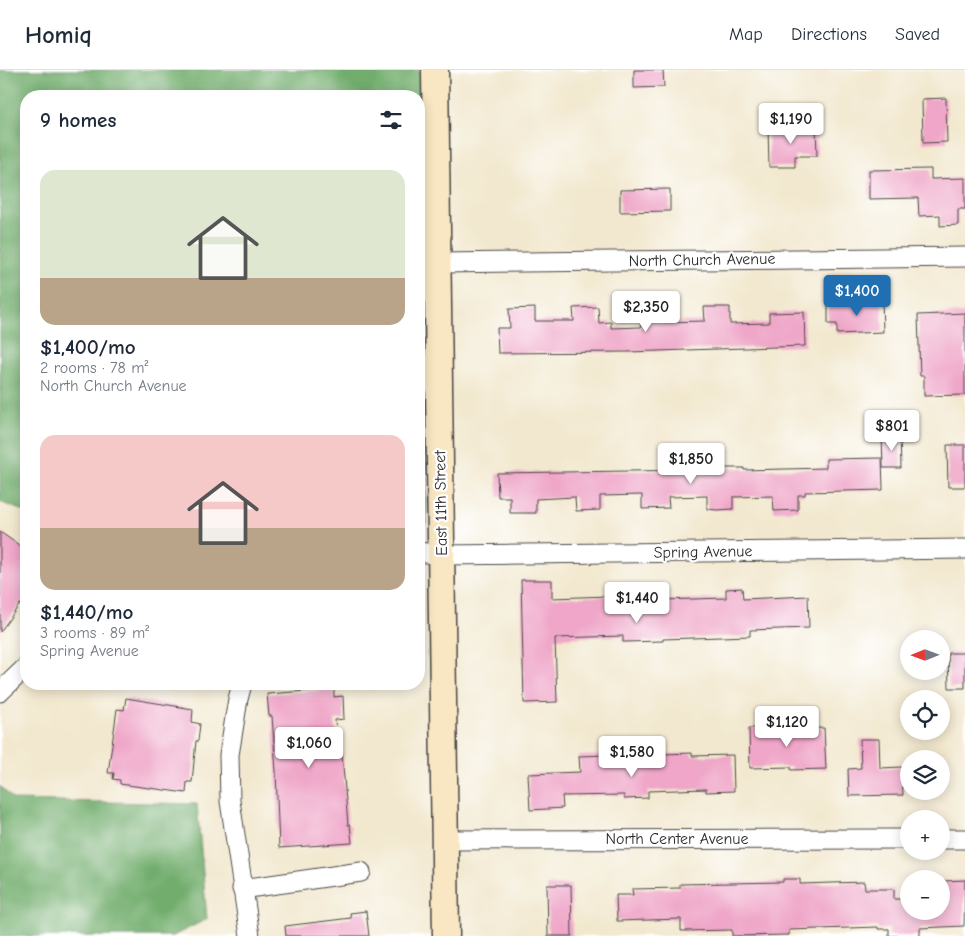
<!DOCTYPE html>
<html lang="en">
<head>
<meta charset="utf-8">
<style>
  body { margin:0; font-family:"Comic Neue",sans-serif; background:#f6f6f7; color:#1f2937; height:100vh; display:flex; flex-direction:column; font-size:19px; white-space:nowrap }
  * { box-sizing:border-box; margin:0 }
  p { font-size:16px; color:#747a83 }
  .icon { flex:none; width:28px; height:28px; fill:none; stroke:currentColor; stroke-width:2; stroke-linecap:round; stroke-linejoin:round }
  .map { position:relative; flex:1; overflow:hidden }
  .side { position:absolute; left:20px; top:20px; width:405px; height:600px; display:flex; flex-direction:column; background:#fff; border-radius:20px; box-shadow:0 2px 12px #0003 }
  .side>* { flex:none }
  .needle { width:32px; rotate:269deg }
  .buttons { position:absolute; left:900px; top:560px; display:grid; gap:10px }
  .buttons a { display:grid; place-items:center; width:50px; height:50px; border-radius:50%; background:#fff; box-shadow:0 2px 12px #0003; font-size:25px }
  .price { position:absolute; translate:-50% -42px; padding:0 11px; border-radius:5px; background:#fff; color:#222; font-size:16px; line-height:32px; filter:drop-shadow(0 1px 2px #0008) }
  .price::after { content:''; position:absolute; left:50%; top:30px; width:15px; height:11px; margin-left:-8px; background:inherit; clip-path:polygon(0 0,100% 0,50% 100%) }
  .price.selected { background:#1f6fb2; color:#fff }
  ul { padding:0; list-style:none }
  li { display:grid; align-content:center; gap:10px; height:265px; padding:0 20px }
  li span { display:grid; place-items:center; height:155px; border-radius:15px; color:#555 }
  li>.icon { margin-inline-start:auto }
  span .icon { width:90px; height:90px; fill:#fffc; stroke-width:1 }
  li b { font-size:21px }
  h2 { display:flex; justify-content:space-between; align-items:center; height:60px; padding:0 20px; font-size:21px }
  header { display:flex; align-items:center; gap:30px; box-sizing:border-box; height:70px; padding:0 25px; background:#fff; border-bottom:1px solid #e0e1e3 }
  header strong { font-size:24px }
  nav { display:flex; gap:28px; margin-inline-start:auto; font-size:18px }
  .map>svg:first-child { display:block }
</style>
</head>
<body>
<header>
<strong>Homiq</strong>
<nav><a>Map</a><a>Directions</a><a>Saved</a></nav>
</header>
<div class="map">
<svg width="965" height="866" viewBox="0 0 965 866">
  <rect width="100%" height="100%" fill="#fff"/>
  <filter id="ink" filterUnits="userSpaceOnUse"><feTurbulence type="fractalNoise" baseFrequency=".02" numOctaves="2"/><feDisplacementMap in="SourceGraphic" scale="10" xChannelSelector="R" yChannelSelector="G"/><feConvolveMatrix kernelMatrix="1 2 1 2 8 2 1 2 1" color-interpolation-filters="sRGB"/></filter>
  <filter id="wash" filterUnits="userSpaceOnUse"><feTurbulence type="fractalNoise" baseFrequency=".0096" numOctaves="4" result="noise"/><feDisplacementMap in="SourceGraphic" scale="20" xChannelSelector="R" yChannelSelector="G"/><feGaussianBlur stdDeviation="1.12" result="paint"/><feColorMatrix in="noise" values="0 0 0 0 0 0 0 0 0 0 0 0 0 0 0 0 0 1.4 0 .05"/><feComposite in="paint" operator="in"/></filter>
  <g filter="url(#wash)">
    <rect width="100%" height="100%" fill="#f2e8cf"/>
    <!-- forest -->
    <g fill="#72ad6d" stroke="#4e6c4c">
      <path d="M0,0H419L423,70L427,453H419V26H26V442L0,432Z"/>
      <path d="M0,716L14,730L197,734L207,849L173,866H0Z"/>
    </g>
    <g id="blocks">
      <!-- building -->
      <g fill="#efa6c8">
        <path d="M634,0H663L664,17L634,18Z"/>
        <path d="M946,28L947,72L923,73L922,29Z"/>
        <path d="M816,57L817,86H795V97H769L768,58Z"/>
        <path d="M931,99V109L965,108V139H958V155L940,156V145L919,146L918,128L869,129V100Z"/>
        <path d="M670,119V141L620,142V120Z"/>
        <path d="M882,230L883,262L837,264V254H828V235H836V231Z"/>
        <path d="M598,237L599,253L611,252V258L641,257L640,237H665V252L705,251L704,237H730V254L769,253V243L804,242L805,276L628,282L498,283L497,258H510L509,239L535,238V251H574L573,238Z"/>
        <path d="M965,243V325L924,326V306H920L918,245Z"/>
        <path d="M900,365L901,398H883L882,366Z"/>
        <path d="M947,375H965V417H948Z"/>
        <path d="M882,388L883,420L805,422V425H798V440L774,441L773,426L733,427V439L717,440L707,439V426L668,427L669,438L642,439V425L600,426V440L576,441L575,427L536,429V443H510V427H498L497,403L696,400V398H744V400L826,398V389Z"/>
        <path d="M0,462L26,480V538L20,534L0,562Z"/>
        <path d="M521,510H552V528L609,526V529L662,527V530L726,528V519L742,518L743,529L808,526L809,558L750,560V566L663,569V571L623,572V566L555,568L557,632L524,633Z"/>
        <path d="M948,583H965V618H949Z"/>
        <path d="M334,619V627L343,626L344,649L335,650L338,685L342,684L348,755H350L352,773L279,778L276,701L272,646H269L267,624Z"/>
        <path d="M126,628L193,639L192,652L200,654L198,671H196L192,712H187L186,723L120,714V710L113,709L114,703H108L117,639L124,640Z"/>
        <path d="M784,657V659L824,658L826,699L791,700V697L750,698L749,658Z"/>
        <path d="M860,669H879L880,698L902,697L903,725L849,726L848,699L861,698Z"/>
        <path d="M692,683V686L733,685L734,721L706,722V719L648,721V728L624,729V725L562,726L563,738L530,740L528,704L580,702L579,686L607,685V692L663,690V684Z"/>
        <path d="M783,809H800V814L864,812L865,819H894V829H909V841H944L943,811L965,810L964,856L920,858V866H889V859H878V857L789,860V865L732,866V860L681,861V849L617,851L616,825H633L632,819L680,818V814L783,812Z"/>
        <path d="M547,815H571L572,866H548Z"/>
        <path d="M366,841L369,866H286L285,856L351,848L350,843Z"/>
      </g>
    </g>
  </g>
  <g filter="url(#ink)">
    <use href="#blocks" fill-opacity="0" stroke="#494744" stroke-width="1"/>
    <g fill="none" stroke-linecap="round" stroke-linejoin="round">
      <!-- minor casing -->
      <g stroke="#494744" stroke-width="21">
        <g id="minor">
          <path d="M439,193L965,187"/>
          <path d="M419,482L441,485L965,479"/>
          <path d="M242,614L238,629L229,685L230,731L250,866"/>
          <path d="M0,622L26,597"/>
          <path d="M941,769H965"/>
          <path d="M444,770L909,769"/>
          <path d="M242,819L361,802"/>
        </g>
      </g>
      <!-- secondary casing -->
      <g stroke="#494744" stroke-width="29">
        <path id="secondary" d="M435,0L446,866"/>
      </g>
      <!-- minor -->
      <use href="#minor" stroke="#fff" stroke-width="19"/>
      <!-- secondary -->
      <use href="#secondary" stroke="#f9e7c3" stroke-width="26"/>
    </g>
  </g>
  <g text-anchor="middle" dominant-baseline="central" stroke-width="4.5" stroke-linejoin="round" paint-order="stroke">
    <!-- street labels -->
    <g font-size="16" fill="#2b2b2b" stroke="#fff">
      <text transform="translate(702 190) rotate(-1)">North Church Avenue</text>
      <text transform="translate(441 433) rotate(-91)">East 11th Street</text>
      <text transform="translate(703 482) rotate(-1)">Spring Avenue</text>
      <text x="677" y="769">North Center Avenue</text>
    </g>
  </g>
</svg>
<div class="buttons">
<a><svg class="needle" viewBox="-14 -14 28 28"><path d="M0-13l5 13h-10z" fill="#e53935"/><path d="M0 13l5-13h-10z" fill="#747a83"/></svg></a>
<a><svg class="icon" aria-label="locate" viewBox="0 0 24 24"><circle cx="12" cy="12" r="6"/><path d="M12 2v4M12 18v4M2 12h4M18 12h4"/></svg></a>
<a><svg class="icon" aria-label="layers" viewBox="0 0 24 24"><path d="M12 4l9 5-9 5-9-5zM3 14l9 5 9-5"/></svg></a>
<a>+</a>
<a>−</a>
</div>
<b class="price" style="left:791px;top:75px">$1,190</b>
<b class="price selected" style="left:857px;top:247px">$1,400</b>
<b class="price" style="left:646px;top:263px">$2,350</b>
<b class="price" style="left:892px;top:382px">$801</b>
<b class="price" style="left:691px;top:415px">$1,850</b>
<b class="price" style="left:637px;top:554px">$1,440</b>
<b class="price" style="left:787px;top:678px">$1,120</b>
<b class="price" style="left:309px;top:699px">$1,060</b>
<b class="price" style="left:632px;top:708px">$1,580</b>
<section class="side">
<h2>9 homes<svg class="icon" aria-label="filters" viewBox="0 0 24 24"><path d="M4 7h16M4 17h16"/><circle cx="9" cy="7" r="2"/><circle cx="15" cy="17" r="2"/></svg></h2>
<ul>
<li><span style="background:linear-gradient(#dfe7d0 70%,#b9a48a 0)"><svg class="icon" aria-label="home" viewBox="0 0 24 24"><path d="M3 11l9-7 9 7M6 9v11h12V9"/></svg></span><div><b>$1,400/mo</b><p>2 rooms · 78 m²</p><p>North Church Avenue</p></div></li>
<li><span style="background:linear-gradient(#f6c9c9 60%,#b9a48a 0)"><svg class="icon" aria-label="home" viewBox="0 0 24 24"><path d="M3 11l9-7 9 7M6 9v11h12V9"/></svg></span><div><b>$1,440/mo</b><p>3 rooms · 89 m²</p><p>Spring Avenue</p></div></li>
</ul>
</section>
</div>
</body>
</html>
